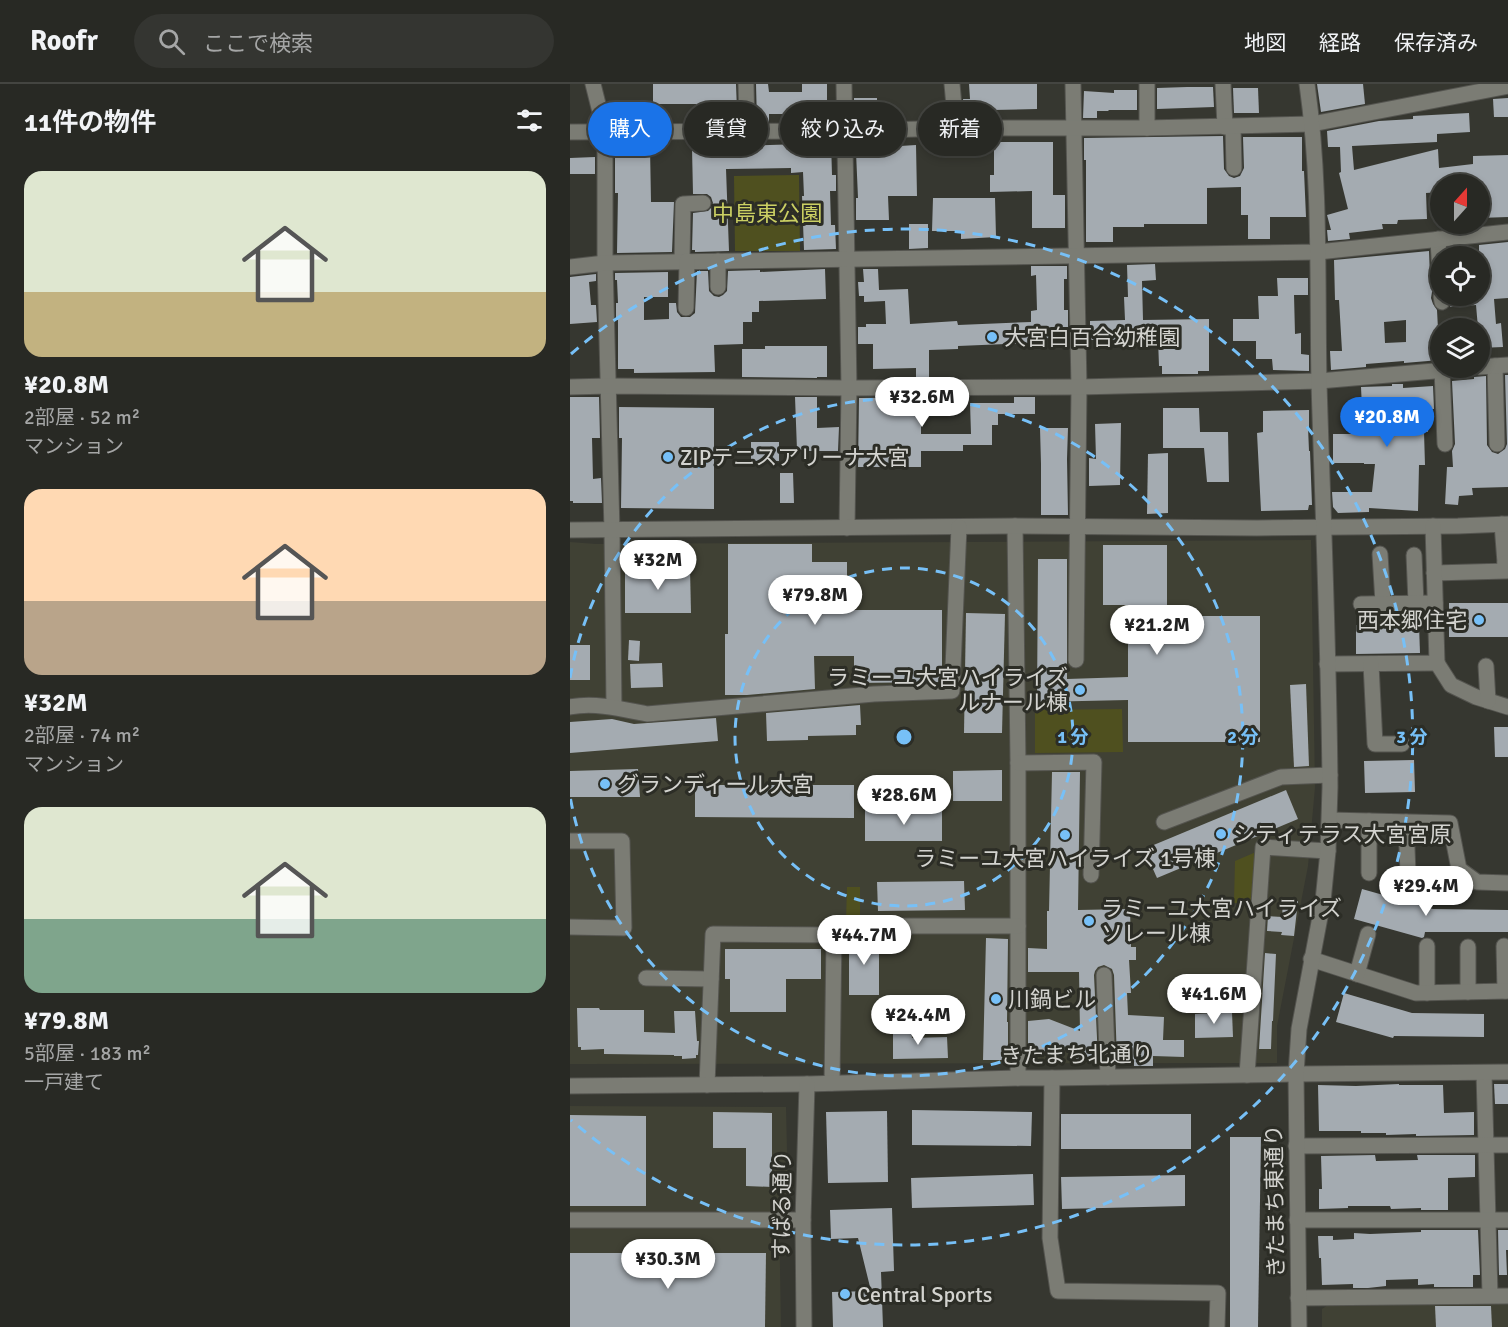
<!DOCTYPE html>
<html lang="ja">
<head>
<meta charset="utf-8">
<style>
  body { margin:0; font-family:Signika,"Noto Sans JP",sans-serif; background:#343531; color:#f1f3f6; height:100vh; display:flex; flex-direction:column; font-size:22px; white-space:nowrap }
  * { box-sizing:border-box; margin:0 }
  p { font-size:20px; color:#a5a6a6 }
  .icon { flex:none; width:33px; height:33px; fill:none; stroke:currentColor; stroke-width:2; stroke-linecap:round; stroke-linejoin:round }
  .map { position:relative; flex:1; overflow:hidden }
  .side { display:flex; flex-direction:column; background:#282924; width:570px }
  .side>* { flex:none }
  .top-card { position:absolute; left:18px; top:18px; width:570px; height:54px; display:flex; gap:12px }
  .needle { width:39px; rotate:21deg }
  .buttons { position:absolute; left:860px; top:90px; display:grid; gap:12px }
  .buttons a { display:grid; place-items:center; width:60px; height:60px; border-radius:50%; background:#282924; box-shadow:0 3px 9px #0003,0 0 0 2px #444541; font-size:30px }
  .price { position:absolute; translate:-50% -51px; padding:0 14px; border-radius:21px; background:#fff; color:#222; font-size:20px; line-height:39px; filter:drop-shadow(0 2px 3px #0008) }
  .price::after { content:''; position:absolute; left:50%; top:36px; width:18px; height:14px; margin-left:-9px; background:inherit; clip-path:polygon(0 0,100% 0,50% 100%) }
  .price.on { background:#1a73e8; color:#fff }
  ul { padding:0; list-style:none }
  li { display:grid; align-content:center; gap:12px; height:318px; padding:0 24px }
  li span { display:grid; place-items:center; height:186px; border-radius:18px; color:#555 }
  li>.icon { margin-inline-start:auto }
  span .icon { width:108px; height:108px; fill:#fffc; stroke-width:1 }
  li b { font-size:26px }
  h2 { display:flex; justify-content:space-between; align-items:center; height:72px; padding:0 24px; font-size:26px }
  .pill { padding:0 21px; border-radius:27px; background:#282924; box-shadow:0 3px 9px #0003,0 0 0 2px #444541; font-size:21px; line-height:54px }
  .pill.on { background:#1a73e8; color:#fff }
  header { display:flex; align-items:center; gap:36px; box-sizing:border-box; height:84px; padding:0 30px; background:#282924; border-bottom:2px solid #444541 }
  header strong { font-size:28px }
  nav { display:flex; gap:33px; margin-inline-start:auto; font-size:21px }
  .search { width:420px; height:54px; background:#343531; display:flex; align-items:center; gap:15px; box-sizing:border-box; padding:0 21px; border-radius:33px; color:#a5a6a6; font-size:22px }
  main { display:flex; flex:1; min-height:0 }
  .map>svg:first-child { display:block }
</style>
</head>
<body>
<header>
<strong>Roofr</strong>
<div class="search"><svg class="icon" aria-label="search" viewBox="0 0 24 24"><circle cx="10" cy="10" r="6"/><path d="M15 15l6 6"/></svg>ここで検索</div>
<nav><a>地図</a><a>経路</a><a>保存済み</a></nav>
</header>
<main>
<section class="side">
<h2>11件の物件<svg class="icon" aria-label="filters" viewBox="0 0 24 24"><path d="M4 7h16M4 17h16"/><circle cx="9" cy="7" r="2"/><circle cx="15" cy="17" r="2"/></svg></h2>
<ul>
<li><span style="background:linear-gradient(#dfe7d0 65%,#c2b280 0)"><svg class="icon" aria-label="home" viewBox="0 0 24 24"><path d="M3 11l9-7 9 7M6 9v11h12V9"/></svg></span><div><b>¥20.8M</b><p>2部屋 · 52 m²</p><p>マンション</p></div></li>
<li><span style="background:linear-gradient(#ffd9b3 60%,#b9a48a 0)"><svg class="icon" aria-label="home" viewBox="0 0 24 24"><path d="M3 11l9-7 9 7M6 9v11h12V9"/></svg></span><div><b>¥32M</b><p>2部屋 · 74 m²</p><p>マンション</p></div></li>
<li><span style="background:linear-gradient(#dfe7d0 60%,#7fa58c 0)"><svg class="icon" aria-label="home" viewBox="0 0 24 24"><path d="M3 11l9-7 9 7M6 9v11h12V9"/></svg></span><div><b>¥79.8M</b><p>5部屋 · 183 m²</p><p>一戸建て</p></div></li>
</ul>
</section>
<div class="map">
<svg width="938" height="1243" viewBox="0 0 938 1243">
  <rect width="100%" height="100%" fill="#363730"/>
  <!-- built -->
  <g fill="#404134">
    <path d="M741,456L745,703L738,782L707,942V979L0,980V458L26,460Z"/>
    <path d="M0,1022L216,1023L218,1111L209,1124L211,1243H0Z"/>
    <path d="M938,1220V1243H752V1225L758,1221Z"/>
  </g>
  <!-- green -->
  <g fill="#4f501f">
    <path d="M229,91L230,167H165L164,92Z"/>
    <path d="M552,625L553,668L465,669V626Z"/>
    <path d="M686,768L683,820L664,819L665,777Z"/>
    <path d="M277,803H290V838L276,837Z"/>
  </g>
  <!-- building -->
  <g fill="#a4abb1" fill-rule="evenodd">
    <path d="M83,0H166L167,26L126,27V20H83Z"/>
    <path d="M186,0H198L199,8H232V0H257V22H265V37H231V30H199V38H187Z"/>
    <path d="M399,0H467V25L422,26V33H395L393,15H400Z"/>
    <path d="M747,0H793L795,20L751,28Z"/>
    <path d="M617,3H643L644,23L587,25V4Z"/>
    <path d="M663,4H688L689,29H664Z"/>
    <path d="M544,6H567V26H539L538,27H527V34H513L514,7L544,9Z"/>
    <path d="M284,14H307V35L284,36Z"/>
    <path d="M938,14V33H924L923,15Z"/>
    <path d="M899,29L900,48L867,50V58L782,62L784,86L868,65L869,84L903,80V72L938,71V133L909,134V100H870V108L856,109L857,135L828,136L827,140H812L813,145L779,149L780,155L758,157L757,146H761L757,131L778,125L769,89L771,88L770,63H758L757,47L809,37L843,35V32Z"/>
    <path d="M653,52L654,85L659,92L664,94L670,92L674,84L673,53H732V87H734L736,133H700V155H678V131H671V103L637,104V140H574V143H543V158H516V76H514V54Z"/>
    <path d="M301,56H314V58H330V62L346,61L347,112H318L319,136H286V114H288L286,68H301Z"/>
    <path d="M231,57H261L262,91H266V107H260L261,141H265L266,165L234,166L232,112H234L233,88L221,89V84L156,85L159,167L125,168V166H122L123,129L138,127L141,124L143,119L141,113L137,110H123L122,64H164V62L231,60Z"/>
    <path d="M424,58H483V111H495V144H462V107L420,108V91H424Z"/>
    <path d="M68,59V63H80L81,118H104L102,168L47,169L48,109H45V60Z"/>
    <path d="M25,73V90H0V74Z"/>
    <path d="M363,114H425L426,153L391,155V147H362Z"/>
    <path d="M339,140H358V164L339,165Z"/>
    <path d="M938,158V214L924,215L926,240L931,239L933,263L909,264V244H908L906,221L880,223L882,217L881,212H909V161Z"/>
    <path d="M859,167L860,193L864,200L865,204L862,208L861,214L863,220L867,226L868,245H870V276L834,279V277L796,280V283L761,286L760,267H772L769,216H765L764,176ZM836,236V258L815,259L814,238Z"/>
    <path d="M585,180L586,196L572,197L573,236L639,235V287H628V290H592V282H589L588,255H587L520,256V237L555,236L554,213H558L557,181Z"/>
    <path d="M461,182H497V195H494V226H498V243L482,244V254L460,255V259L388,262V265L359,266V294H346V284L303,285V260H288V243H296V240H316L315,217L294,218V212H289L288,198H294L293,185H308L309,206L338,205L340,240L387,237L388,241L461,238V227L467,226L466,191L461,192Z"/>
    <path d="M255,185L256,215L189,217V228H182V238H173V260L144,261L145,288L64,289V285H48V236H46V219H48L47,196H45V189L98,188V213H74V236L99,235V219H106L107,228L111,233H120L125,229L127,187H138L139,207L144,212L149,213L153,211L157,207L158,187L190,186V188Z"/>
    <path d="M26,190V197L19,198L21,221H26L27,238L0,240V193Z"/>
    <path d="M707,194H738V211H724L725,250L731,249V270L739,271V287L703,286L702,275H686V257H663V235H689L688,212H708Z"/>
    <path d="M195,262H257V293H247V294L172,293V265H195Z"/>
    <path d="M935,291H938V403L902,404L903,411L889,412L888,421L875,420L877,383H883L882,367L885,360L882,297L904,295V293L916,292L917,361L922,368L928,370L935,365L937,360Z"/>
    <path d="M822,300H833V304L863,302L864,325H857L858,348H854L855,381H849L848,427L799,424V428L768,429L763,423L762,408H802L805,380H794V379H763V350H797L796,323L792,324L791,303L822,302Z"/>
    <path d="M0,313H29L30,354H22L23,395L31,394L32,419H3V417H0Z"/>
    <path d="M225,313H247V344L269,343L268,367H239V366H227Z"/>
    <path d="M385,313V328H351V350H401L400,319H444V313H465V330H428V341H422V361H393V367H351V383H288L289,314Z"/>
    <path d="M49,323L144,324V425L51,424L52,354H49Z"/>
    <path d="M593,324H629L630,348H658L659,398H637L634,364H593Z"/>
    <path d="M739,326V343H738L739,367H740L742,421H739L738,426L691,427L687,349L693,348V327Z"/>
    <path d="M551,339L550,401L519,402V374L526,375L525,340Z"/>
    <path d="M470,344H498L497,375L498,431H471V380Z"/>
    <rect x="181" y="358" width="28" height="19"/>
    <path d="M598,369V429L577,430L578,370Z"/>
    <path d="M210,389H223L224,419H210Z"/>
    <path d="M158,460H242V478H277V526H372V598L284,599V572H244L245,605L177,611H155V550H158Z"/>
    <path d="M533,461H597V532H690V658H558V616L467,618L468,475H497V595L558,593V521H533Z"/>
    <path d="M55,484H120L121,529H55Z"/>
    <rect x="879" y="519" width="59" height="34"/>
    <path d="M396,529L435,530L432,649H394Z"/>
    <path d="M786,541H849L850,569L786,570Z"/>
    <path d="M59,556L70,557L69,577L58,576Z"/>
    <rect x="0" y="561" width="20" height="35"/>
    <path d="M92,579L93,603L61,604L60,580Z"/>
    <path d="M736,600L739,682L724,683L720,601Z"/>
    <path d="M290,621L291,641H286V651L238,652V656L197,657L196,629Z"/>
    <path d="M146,634L148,657L0,669V638L42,635L64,640Z"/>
    <path d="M924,643H938V673H925Z"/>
    <path d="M844,676L845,708L795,709L794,677Z"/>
    <path d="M68,685L70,713H0V687Z"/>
    <path d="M432,686V717H383V687Z"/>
    <path d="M482,688H510L508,826L560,825L561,863H566V876H559L561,909H557L558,931L594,933L593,956H614V973L583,972V982H564V976H547L544,891L542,885L534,881L528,883L525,887L524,891L528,975L506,976V965L458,969V937L479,935L510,947L509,888H458V864L477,865V827H479Z"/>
    <path d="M125,701H284V734L125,733Z"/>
    <path d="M716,706L728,735L587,794L574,765Z"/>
    <path d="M352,724H372V757H295V725H306V730H352Z"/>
    <path d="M394,797L395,826L308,827L307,798Z"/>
    <path d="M792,805L863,825L938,826V848H855L854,853L852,854L784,835Z"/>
    <path d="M713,817H728L724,852L711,851L712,848L697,847L698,832L712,833Z"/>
    <path d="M309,852V911H279V853Z"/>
    <path d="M416,854L438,855L437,938H438V970L436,971V976H413Z"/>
    <path d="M155,865H251V895H216V928H160V895H155Z"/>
    <path d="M695,869L706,870L703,937H702L701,965H689Z"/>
    <path d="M774,909L842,929L914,930V953L824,952L823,954L766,938Z"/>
    <path d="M7,924H29L30,926H74V948L105,949L104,927H125L127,957H129L128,971H126V974L112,975V972H104V971L34,970V965L11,966V963H8Z"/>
    <path d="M662,928L663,953L625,954V930Z"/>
    <path d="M323,946H341L342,954L377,953L378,974L323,975Z"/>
    <path d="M829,1000V1001H873L874,1029L904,1028V1051L846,1052V1050L816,1051V1049H791V1047H749L748,1001L786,1002Z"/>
    <path d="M924,1000H938V1020H925Z"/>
    <path d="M342,1026L462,1028L461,1062L342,1061Z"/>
    <path d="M317,1027L318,1098L258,1099L256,1028Z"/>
    <path d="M143,1028L202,1029V1103L176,1102V1064H143Z"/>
    <rect x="491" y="1030" width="130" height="35"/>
    <path d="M0,1031L76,1032V1122H0Z"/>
    <path d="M660,1053H691L688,1243H660Z"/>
    <path d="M805,1071L806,1077L848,1076L847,1071H905V1093L878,1094V1126H851V1124L821,1125L820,1122H778V1124L749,1125V1105H752L751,1072Z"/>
    <path d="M463,1090L464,1121L342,1124L341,1094Z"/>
    <path d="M615,1091V1122L492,1125L491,1093Z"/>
    <path d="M322,1124L324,1187L311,1188L313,1243H263L262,1208L301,1207L288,1154L261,1155L260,1126Z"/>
    <path d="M851,1146H908L910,1191H903V1203H864V1200L848,1201V1195L816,1196V1202L798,1204H783V1200L752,1201L751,1174H749L748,1152H763V1156L784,1155V1149L800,1150L851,1148Z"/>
    <path d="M928,1146H938V1166H936L937,1191H929Z"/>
    <path d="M0,1169H196L195,1243H0Z"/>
    <path d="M865,1222H921L922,1243H866Z"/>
  </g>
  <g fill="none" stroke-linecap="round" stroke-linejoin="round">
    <!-- minor casing -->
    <g stroke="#54544f" stroke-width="17">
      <g id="minor">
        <path d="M23,0L35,48V179L42,447L44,623"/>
        <path d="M176,0L177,47"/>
        <path d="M274,0L279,304L277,444"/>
        <path d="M382,0L386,44"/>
        <path d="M503,0L509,303L506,576"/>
        <path d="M653,0L655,43"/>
        <path d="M663,43L664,84"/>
        <path d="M577,44V0"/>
        <path d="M0,48L275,47L386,44H577L742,40L938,2"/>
        <path d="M868,155L870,192"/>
        <path d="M112,177L113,120L133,119"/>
        <path d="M0,183L35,179L748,168L938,148"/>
        <path d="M148,203V177"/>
        <path d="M871,212L872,218"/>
        <path d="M116,224L117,177"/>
        <path d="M925,282L927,360"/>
        <path d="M909,283L938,281"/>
        <path d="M872,285L875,360"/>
        <path d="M0,303L38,302L279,304L509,303L749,297L899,284"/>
        <path d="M932,440L935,479"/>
        <path d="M445,442L448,679V994"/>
        <path d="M0,446L445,442L687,444L888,442L938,440"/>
        <path d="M810,470L813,519"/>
        <path d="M844,471L846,519"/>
        <path d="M864,489L936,487L935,479H938"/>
        <path d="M791,520L865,519"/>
        <path d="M867,579L881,601L906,613L938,623"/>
        <path d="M757,580L867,579L863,442"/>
        <path d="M801,580L805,660H832"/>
        <path d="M916,582L918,617"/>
        <path d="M0,623C25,618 52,625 77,630L304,610L382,607L389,443"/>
        <path d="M448,679L524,678L521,791"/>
        <path d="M760,736L880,739L889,785L907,798L938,799"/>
        <path d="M594,738L711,693L760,691"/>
        <path d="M836,738L838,790"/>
        <path d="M0,757H52L54,844L0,843"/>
        <path d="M799,789V737"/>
        <path d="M291,842H448"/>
        <path d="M857,862V909"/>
        <path d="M934,862L935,907"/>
        <path d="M898,863V908"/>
        <path d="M741,875L846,909L938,907"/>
        <path d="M787,890L798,850"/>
        <path d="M534,891L538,993"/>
        <path d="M76,894L141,895"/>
        <path d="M914,989L920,1211"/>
        <path d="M677,991L693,763L758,767"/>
        <path d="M482,994L480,1154L488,1207L648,1209L647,1243"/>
        <path d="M137,1001L143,850L264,851L262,999"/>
        <path d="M0,1002L237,1000L448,994H482L726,990L938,988"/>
        <path d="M726,1062L938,1061"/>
        <path d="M0,1136H233"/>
        <path d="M727,1136H938"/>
        <path d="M728,1214L938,1212"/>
        <path d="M234,1243L233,1136L237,1000"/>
        <path d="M729,1243L726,990L729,945L753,817L758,767L760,703C759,568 753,433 749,299C747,199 751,99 737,0"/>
      </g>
    </g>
    <!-- minor -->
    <use href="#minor" stroke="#7b7c74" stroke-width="15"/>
  </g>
  <!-- distance rings -->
  <g fill="none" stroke="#77c0f7" stroke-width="3" stroke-dasharray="10 8">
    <circle cx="334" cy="653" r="169"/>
    <path d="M0 594A339 339 0 1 1 0 712"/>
    <path d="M1 270A508 508 0 1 1 1 1036"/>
  </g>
  <!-- markers -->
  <g fill="#77c0f7" stroke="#2c2d26" stroke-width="2">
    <circle cx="422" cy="253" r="6"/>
    <circle cx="98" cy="373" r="6"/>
    <circle cx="909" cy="536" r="6"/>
    <circle cx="510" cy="606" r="6"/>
    <circle cx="35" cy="700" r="6"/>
    <circle cx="651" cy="750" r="6"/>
    <circle cx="495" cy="751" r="6"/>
    <circle cx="519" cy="837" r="6"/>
    <circle cx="426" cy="915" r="6"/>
    <circle cx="275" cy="1210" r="6"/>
  </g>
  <g text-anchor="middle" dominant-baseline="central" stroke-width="6" stroke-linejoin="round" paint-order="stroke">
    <!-- park labels -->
    <g font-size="22" fill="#cbd063" stroke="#2c2d26">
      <text x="197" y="129">中島東公園</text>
    </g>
    <!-- poi labels -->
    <g font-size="22" fill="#d3d3cf" stroke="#2c2d26" text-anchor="start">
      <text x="434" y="253">大宮白百合幼稚園</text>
      <text x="110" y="373">ZIPテニスアリーナ大宮</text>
      <text x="897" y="536" text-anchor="end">西本郷住宅</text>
      <text x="498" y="593" text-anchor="end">ラミーユ大宮ハイライズ<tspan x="498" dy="25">ルナール棟</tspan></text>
      <text x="47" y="700">グランディール大宮</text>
      <text x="663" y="750">シティテラス大宮宮原</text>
      <text x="495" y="774" text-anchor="middle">ラミーユ大宮ハイライズ 1号棟</text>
      <text x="531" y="824">ラミーユ大宮ハイライズ<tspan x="531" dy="25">ソレール棟</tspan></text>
      <text x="438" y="915">川鍋ビル</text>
      <text x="287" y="1210">Central Sports</text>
    </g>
    <!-- street labels -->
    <g font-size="22" fill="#d3d3cf" stroke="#2c2d26">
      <text transform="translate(507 971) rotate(-1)">きたまち北通り</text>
      <text transform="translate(705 1117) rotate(-91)">きたまち東通り</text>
      <text transform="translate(212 1121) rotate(-89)">すばる通り</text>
    </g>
  </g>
  <circle cx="334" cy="653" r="9" fill="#77c0f7" stroke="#2c2d26" stroke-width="3"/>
  <g font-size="18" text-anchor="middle" font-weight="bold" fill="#77c0f7" stroke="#2c2d26" stroke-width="6" stroke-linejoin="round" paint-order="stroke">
    <text x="503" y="659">1 分</text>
    <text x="673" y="659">2 分</text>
    <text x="842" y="659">3 分</text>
  </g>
</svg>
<div class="buttons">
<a><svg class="needle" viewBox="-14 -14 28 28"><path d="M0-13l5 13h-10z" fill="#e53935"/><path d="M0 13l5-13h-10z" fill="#a5a6a6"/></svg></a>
<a><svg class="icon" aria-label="locate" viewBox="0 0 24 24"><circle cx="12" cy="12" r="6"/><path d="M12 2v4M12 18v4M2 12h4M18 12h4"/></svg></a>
<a><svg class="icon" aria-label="layers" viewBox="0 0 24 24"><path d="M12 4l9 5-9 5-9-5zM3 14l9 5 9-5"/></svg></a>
</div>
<b class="price" style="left:352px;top:344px">¥32.6M</b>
<b class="price on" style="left:817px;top:364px">¥20.8M</b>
<b class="price" style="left:88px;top:507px">¥32M</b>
<b class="price" style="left:245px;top:542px">¥79.8M</b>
<b class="price" style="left:587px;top:572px">¥21.2M</b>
<b class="price" style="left:334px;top:742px">¥28.6M</b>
<b class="price" style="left:856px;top:833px">¥29.4M</b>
<b class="price" style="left:294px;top:882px">¥44.7M</b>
<b class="price" style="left:644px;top:941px">¥41.6M</b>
<b class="price" style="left:348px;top:962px">¥24.4M</b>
<b class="price" style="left:98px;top:1206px">¥30.3M</b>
<div class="top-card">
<a class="pill on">購入</a>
<a class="pill">賃貸</a>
<a class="pill">絞り込み</a>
<a class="pill">新着</a>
</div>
</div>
</main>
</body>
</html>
